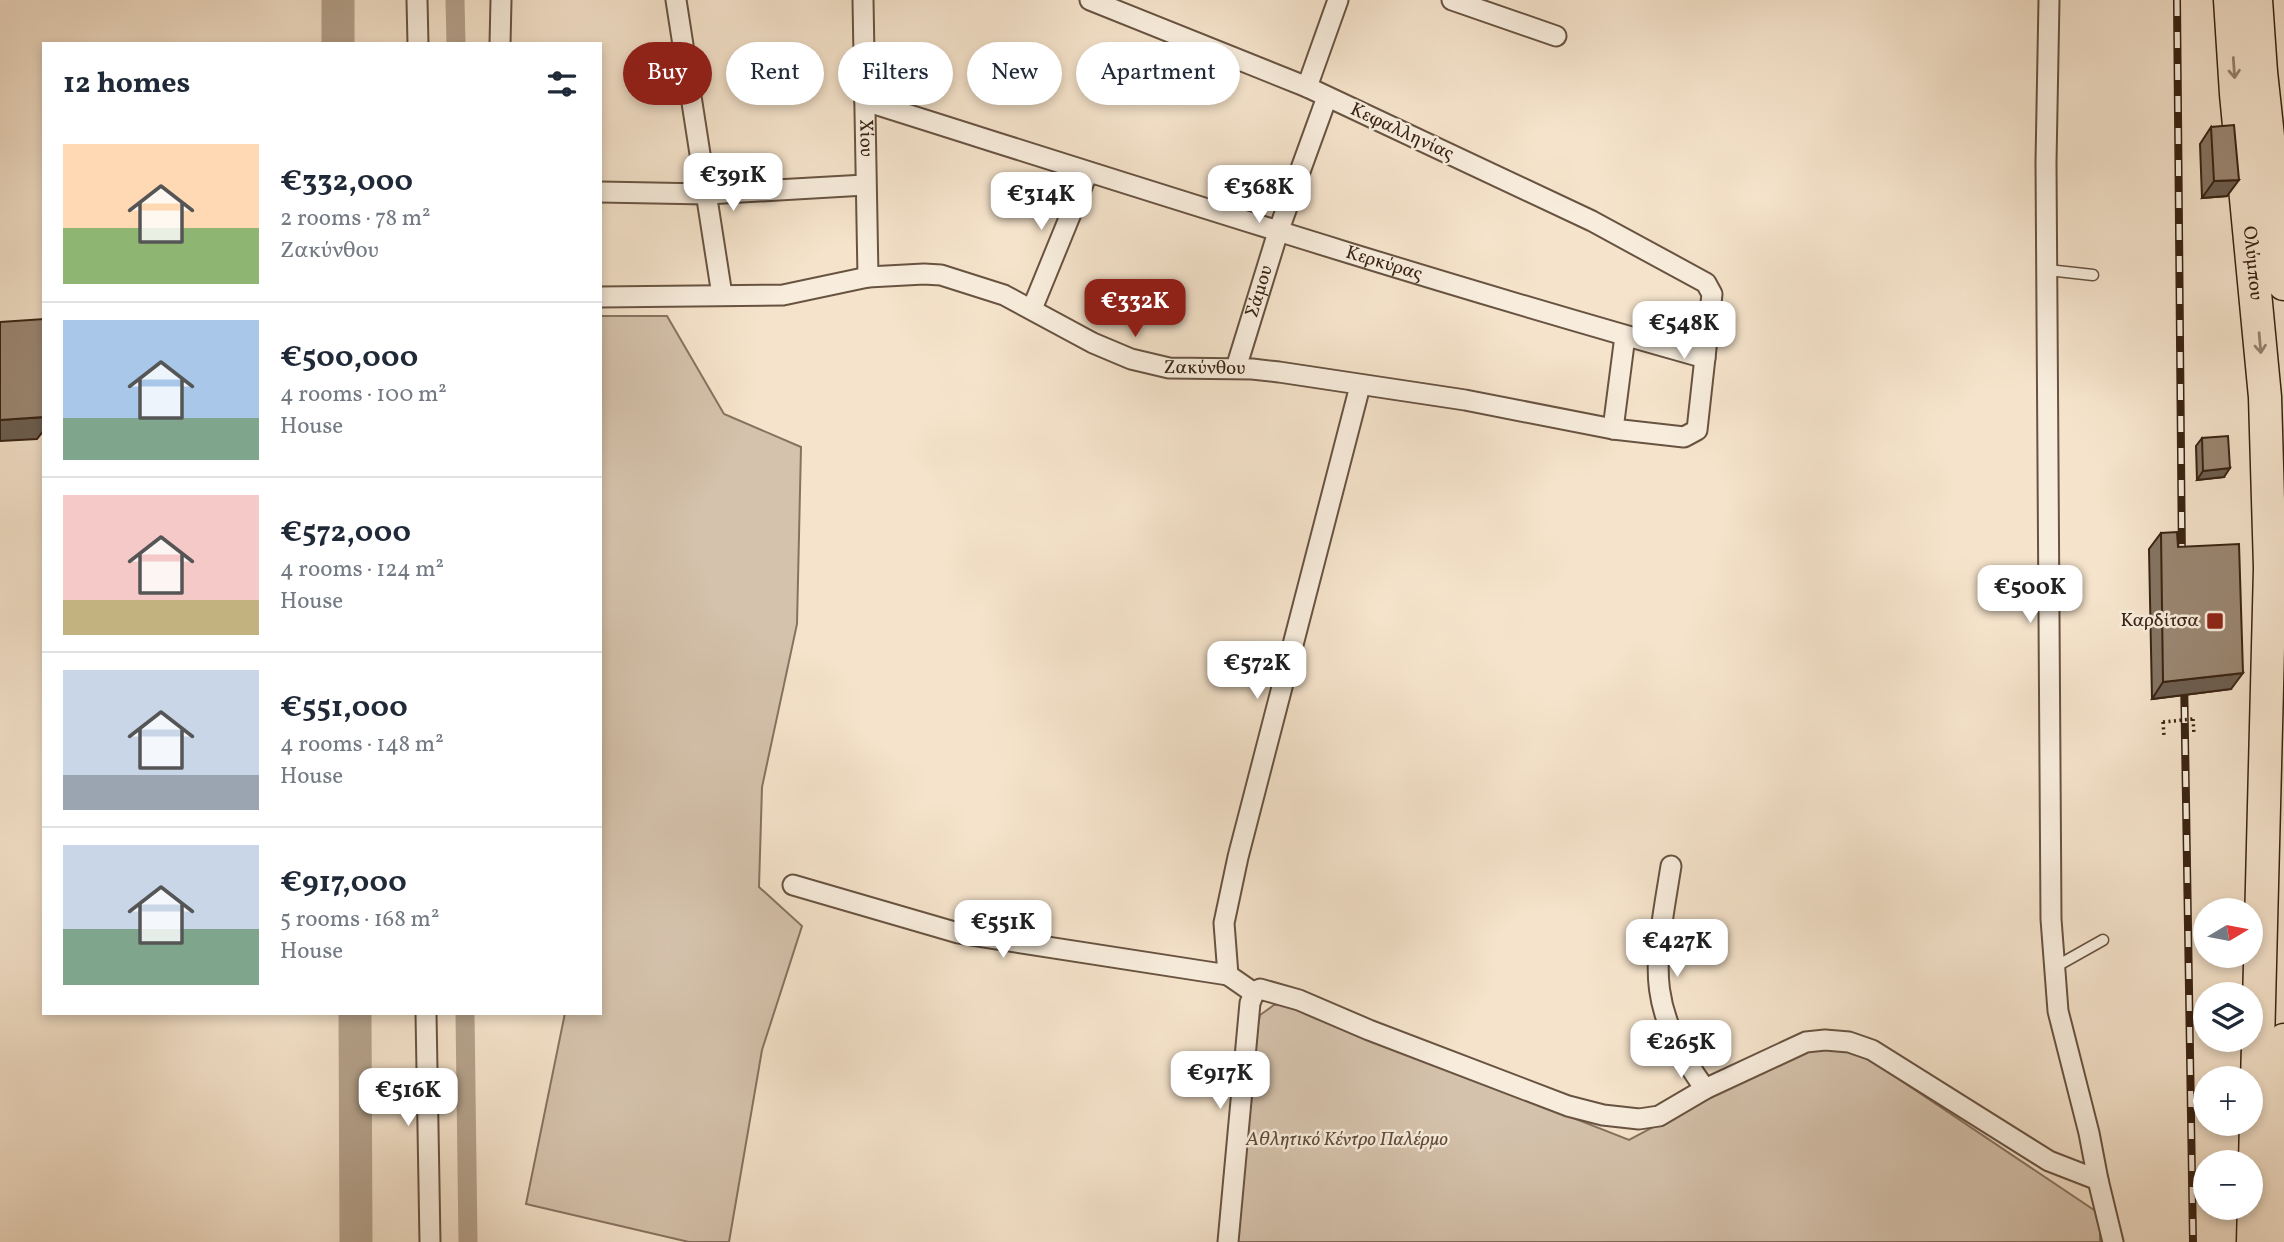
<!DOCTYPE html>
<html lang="en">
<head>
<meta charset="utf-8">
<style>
  body { margin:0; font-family:Vollkorn,serif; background:#f6f6f7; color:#1f2937; height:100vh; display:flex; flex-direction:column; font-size:26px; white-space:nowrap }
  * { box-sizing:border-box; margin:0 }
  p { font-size:23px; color:#747a83 }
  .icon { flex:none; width:38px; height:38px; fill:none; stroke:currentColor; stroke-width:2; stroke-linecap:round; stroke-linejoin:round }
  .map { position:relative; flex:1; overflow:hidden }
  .sheet { position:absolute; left:42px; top:42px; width:560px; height:973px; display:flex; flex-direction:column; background:#fff; border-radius:0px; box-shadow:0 4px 10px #0003 }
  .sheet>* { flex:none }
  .banner { position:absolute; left:623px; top:42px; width:665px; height:63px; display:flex; gap:14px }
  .needle { width:46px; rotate:80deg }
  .fabs { position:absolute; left:2193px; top:898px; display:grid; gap:14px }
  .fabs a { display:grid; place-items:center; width:70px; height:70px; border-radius:50%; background:#fff; box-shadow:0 4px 10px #0003; font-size:35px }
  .price { position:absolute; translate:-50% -60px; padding:0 16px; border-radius:14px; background:#fff; color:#222; font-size:23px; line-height:46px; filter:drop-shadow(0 2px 4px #0008) }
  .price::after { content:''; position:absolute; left:50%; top:42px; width:21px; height:16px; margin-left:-10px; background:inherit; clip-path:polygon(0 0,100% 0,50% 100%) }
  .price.selected { background:#8f2418; color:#fff }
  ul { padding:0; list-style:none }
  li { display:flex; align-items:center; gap:21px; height:175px; padding:0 21px }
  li+li { border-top:2px solid #e0e1e3 }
  li span { display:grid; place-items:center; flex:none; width:196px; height:140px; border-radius:0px; color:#555 }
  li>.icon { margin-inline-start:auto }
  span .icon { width:84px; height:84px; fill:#fffc; stroke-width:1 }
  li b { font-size:30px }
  h2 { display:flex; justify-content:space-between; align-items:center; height:84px; padding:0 21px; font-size:30px }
  .pill { padding:0 24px; border-radius:32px; background:#fff; box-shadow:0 4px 10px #0003; font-size:24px; line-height:63px }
  .pill.selected { background:#8f2418; color:#fff }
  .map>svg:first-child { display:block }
</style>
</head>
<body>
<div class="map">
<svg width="2284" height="1242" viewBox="0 0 2284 1242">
  <rect width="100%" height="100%" fill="#f5e3cb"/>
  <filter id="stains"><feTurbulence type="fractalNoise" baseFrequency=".00286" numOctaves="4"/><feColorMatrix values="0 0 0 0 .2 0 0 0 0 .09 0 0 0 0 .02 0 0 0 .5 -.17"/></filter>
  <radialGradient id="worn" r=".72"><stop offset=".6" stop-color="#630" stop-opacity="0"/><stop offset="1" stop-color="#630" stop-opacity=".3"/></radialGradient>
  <!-- green -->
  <g fill="#d5c2ac" stroke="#877260" stroke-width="2">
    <path d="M600,316H667L724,414L801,447L797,624L762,787L759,887L802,926L762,1050L729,1242H689L526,1204L565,1013H600Z"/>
    <path d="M1284,1004L1629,1140L1796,1051L1806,1047L1857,1051L2100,1214V1242H1236L1256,1034L1260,1015L1274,1005Z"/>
  </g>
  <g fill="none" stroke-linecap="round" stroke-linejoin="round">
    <!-- canal -->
    <g stroke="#b5a28c" stroke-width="19">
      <path d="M455,0L456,44"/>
      <path d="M465,1013L468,1242"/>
    </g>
    <!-- river -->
    <g stroke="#b5a28c" stroke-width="33">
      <path d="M338,0V44"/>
      <path d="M355,1013L356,1242"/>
    </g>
    <!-- service casing -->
    <g stroke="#685341" stroke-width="13">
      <g id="service">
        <path d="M2048,270L2093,275"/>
        <path d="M2055,967L2103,940"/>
      </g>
    </g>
    <!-- minor casing -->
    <g stroke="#685341" stroke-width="23">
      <g id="minor">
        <path d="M417,0L418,44"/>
        <path d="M676,0L722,295"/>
        <path id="s1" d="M863,0L868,277"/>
        <path d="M1452,0L1556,36"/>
        <path d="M2049,0L2046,162L2051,919L2058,1011L2089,1133L2098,1180L2113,1242"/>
        <path d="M500,44L501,0"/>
        <path d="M1307,87L1338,0"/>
        <path id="s2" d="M865,101C1144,189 1423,279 1705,358"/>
        <path d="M600,192L707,194L865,185"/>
        <path id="s3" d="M600,297L783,295L868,277L924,274L941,275L1004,295L1093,343L1131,359L1169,368L1252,369L1279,372L1465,400L1613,429L1684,437L1697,430L1712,294L1706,283L1592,221L1307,87L1090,0"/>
        <path d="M1032,309L1088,172"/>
        <path id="s4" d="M1236,368L1278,232L1327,97"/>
        <path d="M1613,429L1625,336"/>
        <path d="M1671,866C1655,966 1643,1002 1705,1089"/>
        <path d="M793,885L958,933L1228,975"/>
        <path d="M1254,993L1228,975L1224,923L1238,857L1360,386"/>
        <path d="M426,1013L430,1242"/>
        <path d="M1228,1242L1250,1003L1254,993L1260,989L1299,1000L1369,1030L1568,1106L1603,1115L1639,1119L1659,1116L1705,1089L1806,1042L1825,1040L1849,1042L1872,1050L2049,1161L2098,1180"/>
      </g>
    </g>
    <!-- primary casing -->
    <g stroke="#392313" stroke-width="35">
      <g id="primary">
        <path id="s5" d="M2230,0L2236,94L2265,397L2270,568L2253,1242"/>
        <path d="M2256,0L2261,72L2284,284"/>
        <path d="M2279,1242L2284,1040"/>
      </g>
    </g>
    <!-- path -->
    <g stroke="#392313" stroke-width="3.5" stroke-dasharray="2 3.5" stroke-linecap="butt">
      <path d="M2193,719L2194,734"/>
      <path d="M2163,722L2164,736"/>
    </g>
    <!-- service -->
    <use href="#service" stroke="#f8eddd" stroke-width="10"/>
    <!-- minor -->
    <use href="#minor" stroke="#f8eddd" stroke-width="19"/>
    <!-- primary -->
    <use href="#primary" stroke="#f5e3cb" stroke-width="32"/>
    <!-- rail casing -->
    <g stroke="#392313" stroke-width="8">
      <g id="rail">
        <path d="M2177,0L2182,567"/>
        <path d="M2184,675L2193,1242"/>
      </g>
    </g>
    <!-- rail -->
    <use href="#rail" stroke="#f8eddd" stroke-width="5" stroke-dasharray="16" stroke-linecap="butt"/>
    <!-- path-bridge -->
    <path stroke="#392313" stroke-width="3.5" stroke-dasharray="2 3.5" stroke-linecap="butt" d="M2163,722L2193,719"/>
  </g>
  <!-- wall -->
  <g fill="#857463" stroke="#392313" stroke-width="2">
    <path d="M2211,127L2227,196L2202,198L2200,144Z"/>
    <path d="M2202,438L2224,477L2197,480L2196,446Z"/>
    <path d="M2161,533L2178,547L2231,689L2152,699L2149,549Z"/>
  </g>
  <!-- shaded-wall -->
  <g fill="#6c5e50" stroke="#392313" stroke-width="2">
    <path d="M2239,180L2227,196L2202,198L2214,181Z"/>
    <path d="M44,417V430L37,439L0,441V420Z"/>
    <path d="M2230,468L2224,477L2197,480L2203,471Z"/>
    <path d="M2243,673L2231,689L2152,699L2163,682Z"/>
  </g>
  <!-- building -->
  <g fill="#9b8773" stroke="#392313" stroke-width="2">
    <path d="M2234,125L2239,180L2214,181L2211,127Z"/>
    <path d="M44,319V417L0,420V322Z"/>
    <path d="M2228,436L2230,468L2203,471L2202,438Z"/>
    <path d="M2177,532L2178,547L2239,544L2243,673L2163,682L2161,533Z"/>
  </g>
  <!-- one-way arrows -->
  <defs><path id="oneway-shaft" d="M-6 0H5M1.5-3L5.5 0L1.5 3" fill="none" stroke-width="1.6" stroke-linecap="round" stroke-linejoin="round" transform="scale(1.75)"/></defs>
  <g stroke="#97836f">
    <use href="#oneway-shaft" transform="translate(2234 68) rotate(86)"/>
    <use href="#oneway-shaft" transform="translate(2260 343) rotate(85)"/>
  </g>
  <!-- markers -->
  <rect fill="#8f2418" stroke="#f8eddd" stroke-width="2.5" x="2206" y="612" width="18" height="18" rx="3.5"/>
  <g text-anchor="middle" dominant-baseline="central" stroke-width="5" stroke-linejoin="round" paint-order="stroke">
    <!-- street labels -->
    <g font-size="19" fill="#392313" stroke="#f8eddd">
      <text transform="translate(1402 132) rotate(25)">Κεφαλληνίας</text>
      <text stroke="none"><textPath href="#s1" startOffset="138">Χίου</textPath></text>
      <text stroke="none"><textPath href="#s2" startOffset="544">Κερκύρας</textPath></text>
      <text stroke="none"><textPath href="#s5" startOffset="264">Ολύμπου</textPath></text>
      <text stroke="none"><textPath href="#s4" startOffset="80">Σάμου</textPath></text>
      <text stroke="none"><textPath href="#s3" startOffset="626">Ζακύνθου</textPath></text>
    </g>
    <!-- poi labels -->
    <g font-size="19" fill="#392313" stroke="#f8eddd" text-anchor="end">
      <text x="2199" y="621">Καρδίτσα</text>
    </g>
    <!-- park labels -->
    <g font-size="19" font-style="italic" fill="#604b39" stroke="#f8eddd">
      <text x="1347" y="1140">Αθλητικό Κέντρο Παλέρμο</text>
    </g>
  </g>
  <rect width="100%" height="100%" filter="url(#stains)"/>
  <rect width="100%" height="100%" fill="url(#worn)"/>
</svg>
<div class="fabs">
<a><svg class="needle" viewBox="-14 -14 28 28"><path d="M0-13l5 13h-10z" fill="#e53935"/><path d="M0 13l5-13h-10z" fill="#747a83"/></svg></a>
<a><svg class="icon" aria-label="layers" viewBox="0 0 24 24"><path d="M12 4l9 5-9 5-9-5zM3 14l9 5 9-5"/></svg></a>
<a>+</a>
<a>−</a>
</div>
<b class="price" style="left:733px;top:213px">€391K</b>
<b class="price" style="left:1259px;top:225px">€368K</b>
<b class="price" style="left:1041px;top:232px">€314K</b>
<b class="price selected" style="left:1135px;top:339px">€332K</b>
<b class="price" style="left:1684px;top:361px">€548K</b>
<b class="price" style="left:2030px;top:625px">€500K</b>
<b class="price" style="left:1257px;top:701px">€572K</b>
<b class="price" style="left:1003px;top:960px">€551K</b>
<b class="price" style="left:1677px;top:979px">€427K</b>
<b class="price" style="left:1681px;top:1080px">€265K</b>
<b class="price" style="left:1220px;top:1111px">€917K</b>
<b class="price" style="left:408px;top:1128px">€516K</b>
<div class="banner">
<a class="pill selected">Buy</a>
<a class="pill">Rent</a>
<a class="pill">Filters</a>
<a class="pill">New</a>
<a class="pill">Apartment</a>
</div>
<section class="sheet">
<h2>12 homes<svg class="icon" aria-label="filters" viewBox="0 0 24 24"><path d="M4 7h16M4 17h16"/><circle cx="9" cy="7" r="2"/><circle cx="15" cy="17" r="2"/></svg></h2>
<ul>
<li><span style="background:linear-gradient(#ffd9b3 60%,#8fb573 0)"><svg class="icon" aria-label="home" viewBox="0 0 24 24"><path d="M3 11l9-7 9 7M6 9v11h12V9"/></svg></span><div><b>€332,000</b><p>2 rooms · 78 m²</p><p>Ζακύνθου</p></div></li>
<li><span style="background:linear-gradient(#a9c7e8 70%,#7fa58c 0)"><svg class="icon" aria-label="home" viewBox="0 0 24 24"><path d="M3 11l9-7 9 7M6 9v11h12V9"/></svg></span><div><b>€500,000</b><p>4 rooms · 100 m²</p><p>House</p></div></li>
<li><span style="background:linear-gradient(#f6c9c9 75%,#c2b280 0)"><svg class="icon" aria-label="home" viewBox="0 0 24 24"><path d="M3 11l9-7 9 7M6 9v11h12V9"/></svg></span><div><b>€572,000</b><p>4 rooms · 124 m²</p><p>House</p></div></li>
<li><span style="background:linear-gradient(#c9d6e8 75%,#9aa5b1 0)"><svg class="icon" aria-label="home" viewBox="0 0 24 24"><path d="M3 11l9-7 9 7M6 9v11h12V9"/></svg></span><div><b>€551,000</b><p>4 rooms · 148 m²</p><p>House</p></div></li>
<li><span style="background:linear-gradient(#c9d6e8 60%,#7fa58c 0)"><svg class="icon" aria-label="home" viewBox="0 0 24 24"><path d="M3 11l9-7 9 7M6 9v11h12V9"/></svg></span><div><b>€917,000</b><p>5 rooms · 168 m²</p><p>House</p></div></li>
</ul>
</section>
</div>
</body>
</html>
